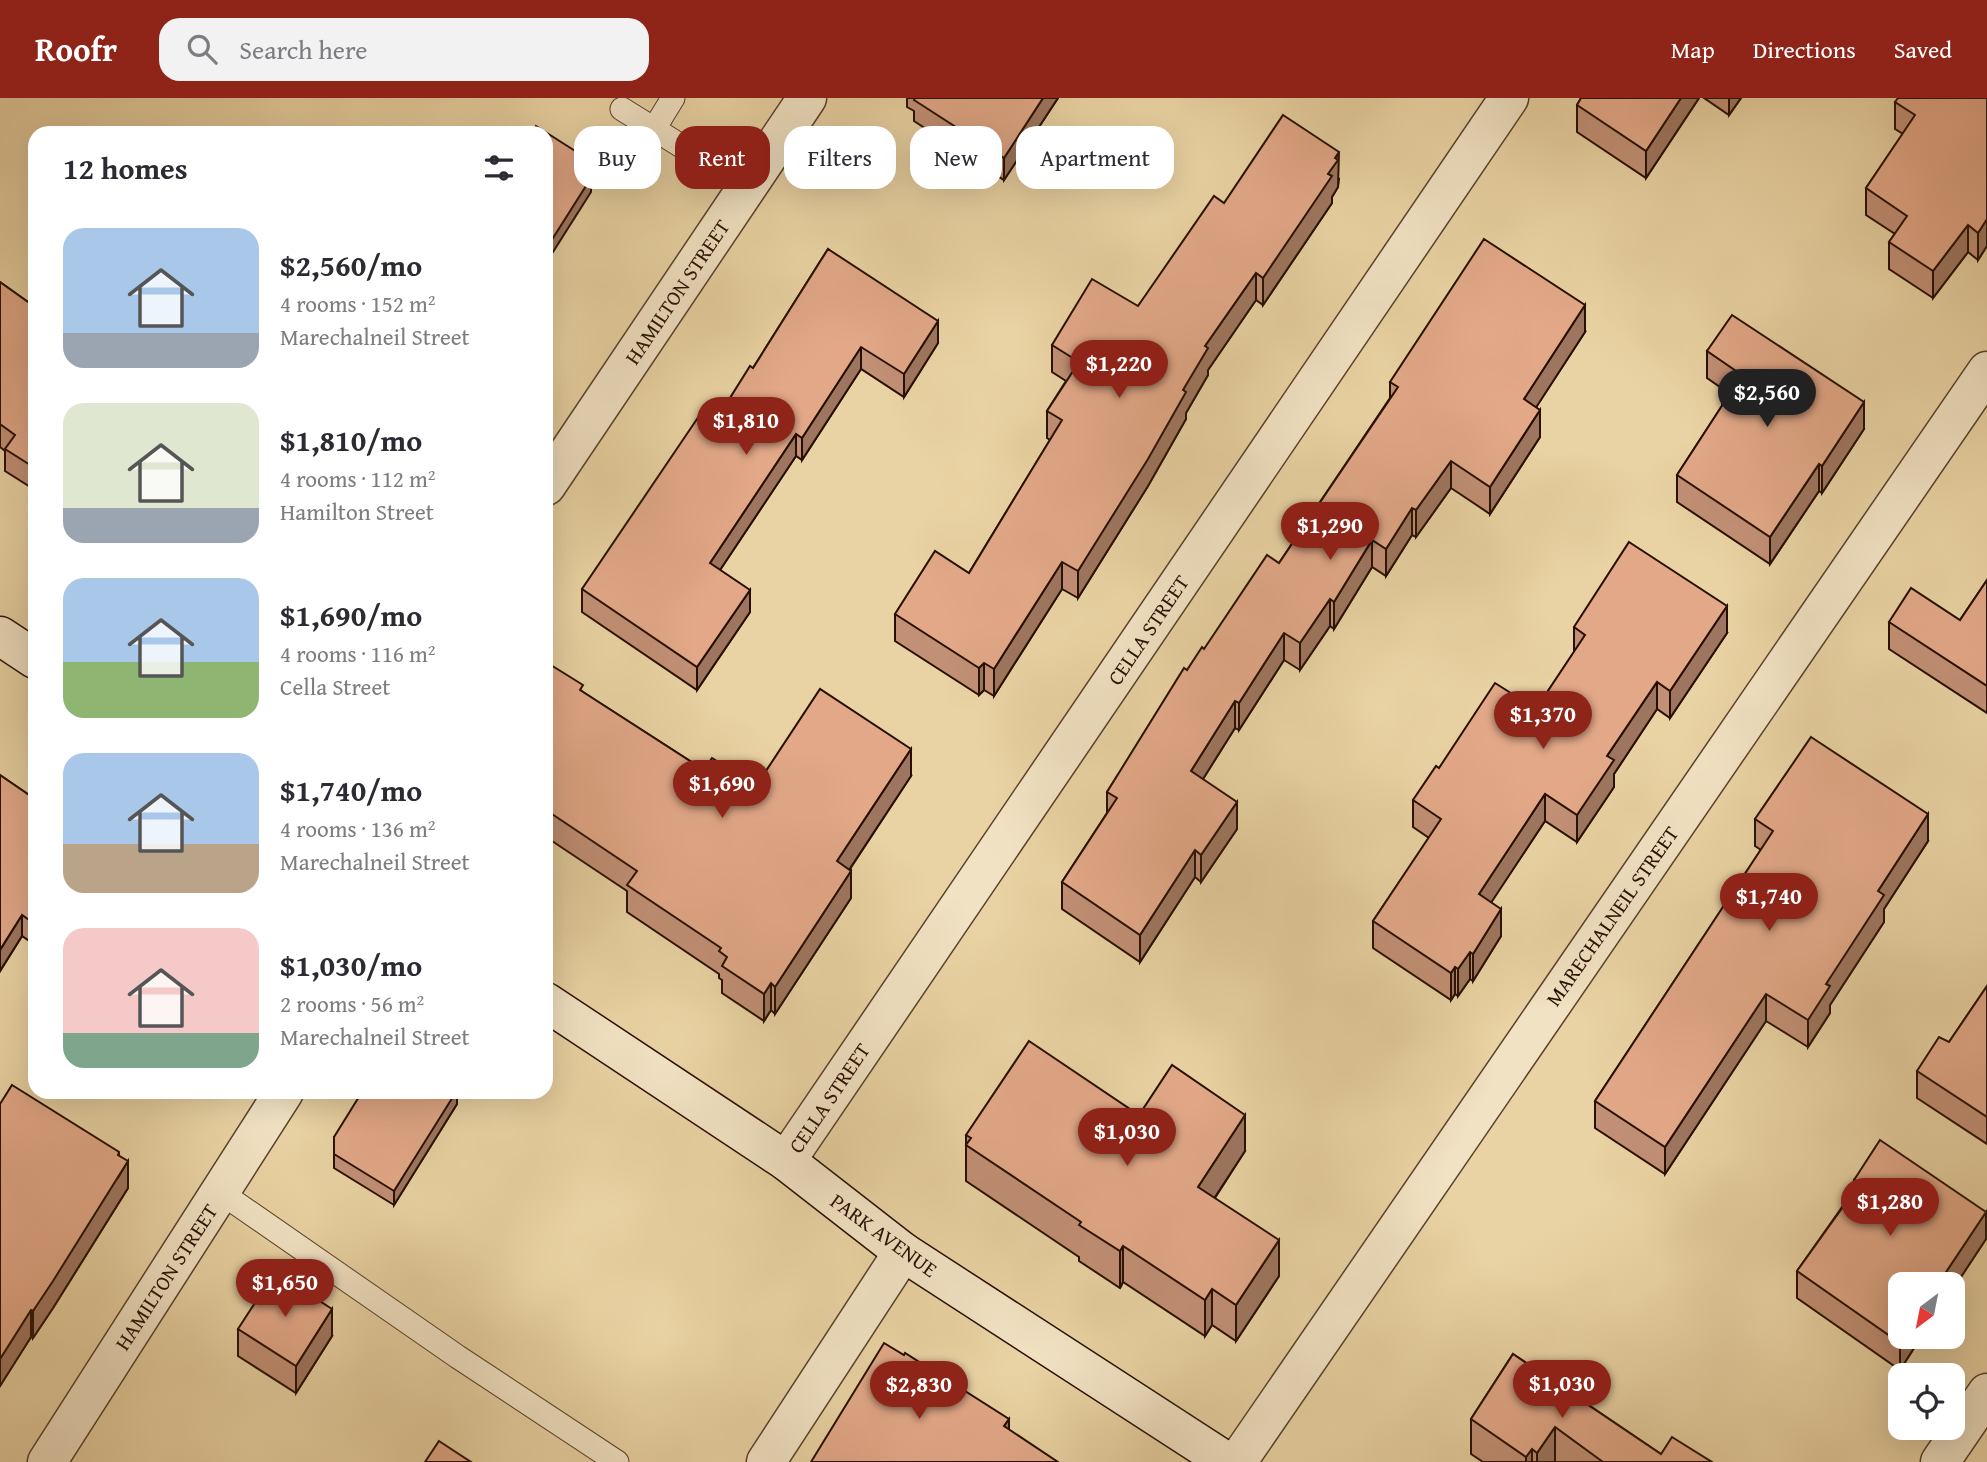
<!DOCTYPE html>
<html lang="en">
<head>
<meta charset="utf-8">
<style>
  body { margin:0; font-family:"Gentium Book Plus",serif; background:#f2f2f3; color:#2b2b33; height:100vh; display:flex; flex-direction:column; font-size:26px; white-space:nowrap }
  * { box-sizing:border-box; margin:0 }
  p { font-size:23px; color:#7c7c81 }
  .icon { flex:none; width:38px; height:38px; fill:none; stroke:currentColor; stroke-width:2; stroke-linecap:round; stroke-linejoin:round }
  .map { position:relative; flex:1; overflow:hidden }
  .drawer { position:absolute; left:28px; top:28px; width:525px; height:973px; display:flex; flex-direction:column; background:#fff; border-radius:21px; box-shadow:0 7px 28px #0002 }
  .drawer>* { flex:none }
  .hud { position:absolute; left:574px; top:28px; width:665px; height:63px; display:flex; gap:14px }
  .needle { width:46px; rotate:212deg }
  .fabs { position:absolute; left:1888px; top:1174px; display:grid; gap:14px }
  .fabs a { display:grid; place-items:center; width:77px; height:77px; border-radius:14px; background:#fff; box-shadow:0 7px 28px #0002; font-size:35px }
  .price { position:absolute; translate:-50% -60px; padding:0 16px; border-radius:24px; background:#8f2418; color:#fff; font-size:23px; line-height:46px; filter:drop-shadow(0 2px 4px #0008) }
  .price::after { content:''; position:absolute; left:50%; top:42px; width:21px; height:16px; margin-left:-10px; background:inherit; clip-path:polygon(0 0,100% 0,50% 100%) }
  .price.active { background:#222; color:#fff }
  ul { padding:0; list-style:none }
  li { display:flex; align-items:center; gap:21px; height:175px; padding:0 35px }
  li span { display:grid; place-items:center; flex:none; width:196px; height:140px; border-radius:21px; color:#555 }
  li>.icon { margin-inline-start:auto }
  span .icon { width:84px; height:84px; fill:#fffc; stroke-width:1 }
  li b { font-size:30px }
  h2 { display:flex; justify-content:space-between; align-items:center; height:84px; padding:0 35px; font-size:30px }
  .pill { padding:0 24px; border-radius:21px; background:#fff; box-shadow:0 7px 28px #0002; font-size:24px; line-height:63px }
  .pill.active { background:#8f2418; color:#fff }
  header { display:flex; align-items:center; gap:42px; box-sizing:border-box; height:98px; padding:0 35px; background:#8f2418; color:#fff }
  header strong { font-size:33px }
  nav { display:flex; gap:38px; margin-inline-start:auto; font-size:24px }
  .search { width:490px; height:63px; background:#f2f2f3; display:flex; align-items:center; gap:18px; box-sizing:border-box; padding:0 24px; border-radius:21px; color:#7c7c81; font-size:26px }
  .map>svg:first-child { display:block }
</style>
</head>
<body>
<header>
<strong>Roofr</strong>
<div class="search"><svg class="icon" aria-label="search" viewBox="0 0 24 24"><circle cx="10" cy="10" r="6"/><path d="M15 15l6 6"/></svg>Search here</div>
<nav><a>Map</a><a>Directions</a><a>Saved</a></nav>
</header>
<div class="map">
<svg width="1987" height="1364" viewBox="0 0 1987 1364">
  <rect width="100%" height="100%" fill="#e9d2a3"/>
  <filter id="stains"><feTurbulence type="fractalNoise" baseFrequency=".00286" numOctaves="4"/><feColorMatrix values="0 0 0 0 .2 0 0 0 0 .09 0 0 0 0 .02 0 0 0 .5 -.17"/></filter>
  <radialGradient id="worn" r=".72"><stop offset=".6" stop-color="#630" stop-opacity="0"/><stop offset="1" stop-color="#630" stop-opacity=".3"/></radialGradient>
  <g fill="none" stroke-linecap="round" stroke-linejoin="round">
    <!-- service casing -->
    <g stroke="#58402b" stroke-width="25">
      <g id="service">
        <path d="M622,11L747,89"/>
        <path d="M654,31L673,0"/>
        <path d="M220,1094L458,1259L617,1364"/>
      </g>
    </g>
    <!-- minor casing -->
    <g stroke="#58402b" stroke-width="41">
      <g id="minor">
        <path d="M546,388L807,0"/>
        <path d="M786,1063L1509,0"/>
        <path d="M47,1364L284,994"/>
        <path d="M766,1364L903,1154"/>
        <path d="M1237,1364L1987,273"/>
        <path d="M1940,1364L1987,1295"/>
      </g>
    </g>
    <!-- secondary casing -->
    <g stroke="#270f03" stroke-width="41">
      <g id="secondary">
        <path d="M0,538L35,561"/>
        <path d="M546,904L786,1063L903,1154L1227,1364"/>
      </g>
    </g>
    <!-- service -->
    <use href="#service" stroke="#f1e2c3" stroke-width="23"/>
    <!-- minor -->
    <use href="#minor" stroke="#f1e2c3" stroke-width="38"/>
    <!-- secondary -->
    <use href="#secondary" stroke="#f1e2c3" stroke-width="38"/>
  </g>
  <!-- wall -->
  <g fill="#c29075" stroke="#270f03" stroke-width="2">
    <path d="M907,0H1058L1004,82L914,23V13L907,9Z"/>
    <path d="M1581,0H1699L1646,80L1577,34V7Z"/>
    <path d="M1704,0H1741L1729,17Z"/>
    <path d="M1987,0V148L1978,162L1968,154L1933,200L1889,171V144L1895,136L1866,117V90L1903,36L1895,31V4Z"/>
    <path d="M1339,81L1338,89L1332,99V105L1263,207L1256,202L1208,272V277L1186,315V321L1148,388L1078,500L1062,491L994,598L984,592L979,597L895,543V516L969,475L1050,342L1047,340V313L1066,283L1052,274V247L1138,208L1224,105Z"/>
    <path d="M828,151L938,245L904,299L861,271L802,362L796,358L720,472L750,514L697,592L582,514V491L713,327L753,270Z"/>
    <path d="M0,184L35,209V392L5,373V353L0,349Z"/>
    <path d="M1585,234L1536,309L1540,339L1490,416L1451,390L1416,439L1412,437L1386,478L1372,469L1334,531L1330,528L1300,572L1284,562L1239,632L1235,630L1203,681L1237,731L1201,784L1195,779L1140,864L1062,811V784L1107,715V694L1187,572L1279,465L1390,300V284Z"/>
    <path d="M1707,253L1864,331L1822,395L1819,393L1770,466L1677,404V377L1722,308V301L1727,294L1707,280Z"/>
    <path d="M1987,482V615L1889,551V524L1960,522Z"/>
    <path d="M1574,529L1727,535L1670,620L1657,611L1614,676V689L1577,744L1545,723L1491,804L1501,838L1473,883L1470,881L1458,898L1455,896L1451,902L1373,850V823L1429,740L1413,729V702L1439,670L1536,611L1574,554Z"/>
    <path d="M546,564L583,594L704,672L756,688L911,678L850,771L851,800L775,916L771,912L764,923L722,895V882L719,880V876L627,814V793L546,739Z"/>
    <path d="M0,677L35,701V847L22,838L0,873Z"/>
    <path d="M1755,721L1928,743L1884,811V824L1830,907V915L1808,949L1766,923L1665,1076L1595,1030V1003L1761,752L1755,748Z"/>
    <path d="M1987,888V1046L1917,1000V973L1949,944Z"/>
    <path d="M457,998V1006L394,1107L334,1070V1039Z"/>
    <path d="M0,1006L119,1058L128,1090L53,1210L33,1240L31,1239L0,1288Z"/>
    <path d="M1139,1017L1245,1053L1215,1100L1279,1178L1236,1243L1212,1227L1205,1238L1123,1184L1120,1190L1079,1163V1159L966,1083V1037Z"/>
    <path d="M1854,1082L1986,1141L1953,1191V1186L1900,1239H1921L1900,1272L1797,1200V1173L1854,1092Z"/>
    <path d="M238,1231L332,1238L296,1295L238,1258Z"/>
    <path d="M1513,1256L1661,1356L1712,1364H1483L1471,1356V1321Z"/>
  </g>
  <!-- shaded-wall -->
  <g fill="#9e765f" stroke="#270f03" stroke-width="2">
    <path d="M1043,0H1058L1004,82V60Z"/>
    <path d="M1681,0H1699L1646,80V53Z"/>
    <path d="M1729,0H1741L1729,17Z"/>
    <path d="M1339,54L1338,89L1332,99V105L1263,207V180L1328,76Z"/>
    <path d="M594,65V79L591,84V94L546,165V151Z"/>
    <path d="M1987,121V148L1978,162V135Z"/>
    <path d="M1968,127V154L1933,200V173Z"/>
    <path d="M1256,175V202L1208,272V277L1186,315V321L1148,388L1078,500V473L1183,292L1205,248Z"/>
    <path d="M1585,207V234L1524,328V301Z"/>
    <path d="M938,223V245L904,299V276Z"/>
    <path d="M861,249V271L802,362V340Z"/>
    <path d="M1864,304V331L1822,395V368Z"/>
    <path d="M1540,312V339L1490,416V389Z"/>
    <path d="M796,336V358L710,487V465Z"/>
    <path d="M1451,363V390L1416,439V412Z"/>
    <path d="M1819,366V393L1770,466V439Z"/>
    <path d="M1412,410V437L1386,478V451Z"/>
    <path d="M1372,442V469L1334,531V504Z"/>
    <path d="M1062,464V491L994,598V571Z"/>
    <path d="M750,492V514L697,592V569Z"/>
    <path d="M1330,501V528L1300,572V545Z"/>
    <path d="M1727,508V535L1670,620V593Z"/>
    <path d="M1284,535V562L1239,632V605Z"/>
    <path d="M984,565V592L979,597V570Z"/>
    <path d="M1657,584V611L1614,676V689L1577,744V717L1607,658Z"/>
    <path d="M1235,603V630L1191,700V673Z"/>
    <path d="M911,651V678L837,790V763Z"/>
    <path d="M1545,696V723L1479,823V796Z"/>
    <path d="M1237,704V731L1201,784V757Z"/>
    <path d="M1928,716V743L1884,811V824L1830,907V915L1808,949V922L1826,886L1878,793Z"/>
    <path d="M1195,752V779L1140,864V837Z"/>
    <path d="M851,773V800L775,916V889Z"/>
    <path d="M1501,811V838L1473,883V856Z"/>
    <path d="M22,817V838L0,873V852Z"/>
    <path d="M1470,854V881L1458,898V871Z"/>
    <path d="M1455,869V896L1451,902V875Z"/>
    <path d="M771,885V912L764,923V896Z"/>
    <path d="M1766,896V923L1665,1076V1049Z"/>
    <path d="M454,994H460L457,998V1006L394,1107V1093Z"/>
    <path d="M1245,1017V1053L1198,1125V1089Z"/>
    <path d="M119,1054V1078L128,1063V1090L53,1210L33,1240V1213Z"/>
    <path d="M1986,1114V1141L1953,1191V1186H1938Z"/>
    <path d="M1279,1142V1178L1236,1243V1207Z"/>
    <path d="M1123,1148V1184L1120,1190V1153Z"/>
    <path d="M1212,1191V1227L1205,1238V1202Z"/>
    <path d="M332,1211V1238L296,1295V1268Z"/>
    <path d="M31,1212V1239L0,1288V1261Z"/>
    <path d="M1904,1239H1921L1900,1272V1245Z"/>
    <path d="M1009,1321V1363L1004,1328Z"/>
    <path d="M1555,1329V1364H1537V1355Z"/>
    <path d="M1532,1351V1364H1526V1359Z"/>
  </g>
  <!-- building -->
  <g fill="#e2a888" stroke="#270f03" stroke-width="2">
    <path d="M915,0H1043L1004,60L914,2Z"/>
    <path d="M1581,0H1681L1646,53L1577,7Z"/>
    <path d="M1898,0H1987V121L1978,135L1968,127L1933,173L1889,144L1907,118L1866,90L1915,17L1895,4Z"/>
    <path d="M1283,17L1339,54L1335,60L1338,62L1328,76L1332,78L1263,180L1256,175L1205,248L1208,250L1183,292L1186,294L1148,361L1078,473L1062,464L994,571L984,565L979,570L895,516L935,453L969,475L1062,322L1047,313L1079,264L1052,247L1092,181L1138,208L1214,98L1224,105Z"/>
    <path d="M536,28L594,65L587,77L591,80L546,151V35H532Z"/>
    <path d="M1484,141L1585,207L1524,301L1540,312L1490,389L1451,363L1416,412L1412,410L1386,451L1372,442L1334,504L1330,501L1300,545L1284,535L1239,605L1235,603L1191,673L1237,704L1201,757L1195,752L1140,837L1062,784L1117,700L1107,694L1184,570L1187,572L1202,549L1204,551L1267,457L1279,465L1398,289L1390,284Z"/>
    <path d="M828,151L938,223L904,276L861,249L802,340L796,336L710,465L750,492L697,569L582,491L699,318L713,327L750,268L753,270Z"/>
    <path d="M0,184L35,209V370L5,351L15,337L0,326Z"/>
    <path d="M1732,217L1864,304L1822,368L1819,366L1770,439L1677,377L1725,303L1722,301L1739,275L1707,253Z"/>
    <path d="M1629,444L1727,508L1670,593L1657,584L1607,658L1614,662L1577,717L1545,696L1479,796L1501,811L1473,856L1470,854L1458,871L1455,869L1451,875L1373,823L1441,721L1413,702L1436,668L1439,670L1495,585L1536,611L1585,537L1574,529Z"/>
    <path d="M1987,482V588L1889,524L1911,490L1960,522Z"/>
    <path d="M546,564L583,587L580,592L704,672L712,660L756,688L820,591L911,651L837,763L851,773L775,889L771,885L764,896L722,868L727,859L719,853L721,850L627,787L637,773L546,712Z"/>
    <path d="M1811,639L1928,716L1878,793L1884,797L1826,886L1830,888L1808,922L1766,896L1665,1049L1595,1003L1773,733L1755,721Z"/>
    <path d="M0,677L35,701V826L22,817L0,852Z"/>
    <path d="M1987,888V1019L1917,973L1939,939L1949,944Z"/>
    <path d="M1029,943L1139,1017L1172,967L1245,1017L1198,1089L1279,1142L1236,1207L1212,1191L1205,1202L1123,1148L1120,1153L1079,1127L1081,1124L966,1047L971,1040L966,1037Z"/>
    <path d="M12,987L119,1054L118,1057L128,1063L53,1183L33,1213L31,1212L0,1261V1006Z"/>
    <path d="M362,994H456L394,1093L334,1056V1039Z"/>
    <path d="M1880,1042L1986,1114L1938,1186H1900V1239H1904L1900,1245L1797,1173L1860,1085L1854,1082Z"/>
    <path d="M275,1174L332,1211L296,1268L238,1231Z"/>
    <path d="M884,1245L904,1257L905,1255L1009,1321L1004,1328L1058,1364H811Z"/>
    <path d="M1513,1256L1661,1356L1672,1339L1712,1364H1603L1555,1329L1537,1355L1532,1351L1526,1359L1471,1321Z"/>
    <path d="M439,1343L471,1364H425Z"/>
  </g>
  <g text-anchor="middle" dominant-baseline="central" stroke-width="7" stroke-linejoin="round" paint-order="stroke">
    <!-- street labels -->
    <g font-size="21" fill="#270f03" stroke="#f1e2c3">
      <text transform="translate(677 194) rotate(-56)">HAMILTON STREET</text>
      <text transform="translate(1148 532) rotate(-56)">CELLA STREET</text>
      <text transform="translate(1612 818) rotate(-55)">MARECHALNEIL STREET</text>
      <text transform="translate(829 1000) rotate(-56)">CELLA STREET</text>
      <text transform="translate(884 1137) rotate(36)">PARK AVENUE</text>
      <text transform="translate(166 1179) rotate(-57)">HAMILTON STREET</text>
    </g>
  </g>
  <rect width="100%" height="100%" filter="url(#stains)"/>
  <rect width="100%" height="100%" fill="url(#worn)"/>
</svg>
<div class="fabs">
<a><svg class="needle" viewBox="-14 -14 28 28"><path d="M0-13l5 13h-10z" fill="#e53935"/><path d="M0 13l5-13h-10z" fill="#7c7c81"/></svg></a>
<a><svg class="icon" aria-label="locate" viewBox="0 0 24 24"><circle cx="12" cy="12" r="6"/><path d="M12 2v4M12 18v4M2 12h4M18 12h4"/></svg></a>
</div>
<b class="price" style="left:1119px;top:302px">$1,220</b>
<b class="price active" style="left:1767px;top:331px">$2,560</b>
<b class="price" style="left:746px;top:359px">$1,810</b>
<b class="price" style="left:1330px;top:464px">$1,290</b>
<b class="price" style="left:1543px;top:653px">$1,370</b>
<b class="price" style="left:722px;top:722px">$1,690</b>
<b class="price" style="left:1769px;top:835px">$1,740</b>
<b class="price" style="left:1127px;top:1070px">$1,030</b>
<b class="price" style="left:1890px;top:1140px">$1,280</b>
<b class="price" style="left:285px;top:1221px">$1,650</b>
<b class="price" style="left:1562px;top:1322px">$1,030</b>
<b class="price" style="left:919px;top:1323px">$2,830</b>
<div class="hud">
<a class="pill">Buy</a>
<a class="pill active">Rent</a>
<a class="pill">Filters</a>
<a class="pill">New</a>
<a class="pill">Apartment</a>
</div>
<section class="drawer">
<h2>12 homes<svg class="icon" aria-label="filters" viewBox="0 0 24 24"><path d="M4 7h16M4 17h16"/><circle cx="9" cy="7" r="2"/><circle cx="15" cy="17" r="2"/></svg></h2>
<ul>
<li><span style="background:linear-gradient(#a9c7e8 75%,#9aa5b1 0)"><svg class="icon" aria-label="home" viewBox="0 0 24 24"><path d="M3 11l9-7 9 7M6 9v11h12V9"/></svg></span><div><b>$2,560/mo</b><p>4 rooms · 152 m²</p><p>Marechalneil Street</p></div></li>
<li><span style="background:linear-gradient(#dfe7d0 75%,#9aa5b1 0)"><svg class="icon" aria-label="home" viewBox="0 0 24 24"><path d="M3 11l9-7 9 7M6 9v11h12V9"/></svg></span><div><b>$1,810/mo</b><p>4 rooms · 112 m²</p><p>Hamilton Street</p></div></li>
<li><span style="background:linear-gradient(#a9c7e8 60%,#8fb573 0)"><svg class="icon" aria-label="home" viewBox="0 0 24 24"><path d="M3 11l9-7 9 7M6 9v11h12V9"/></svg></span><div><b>$1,690/mo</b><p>4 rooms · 116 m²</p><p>Cella Street</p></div></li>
<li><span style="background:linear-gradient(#a9c7e8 65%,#b9a48a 0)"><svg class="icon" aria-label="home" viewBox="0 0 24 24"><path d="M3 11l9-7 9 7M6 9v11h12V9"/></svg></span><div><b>$1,740/mo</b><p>4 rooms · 136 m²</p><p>Marechalneil Street</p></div></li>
<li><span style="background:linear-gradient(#f6c9c9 75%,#7fa58c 0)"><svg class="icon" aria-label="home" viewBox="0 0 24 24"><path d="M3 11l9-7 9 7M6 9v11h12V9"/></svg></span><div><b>$1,030/mo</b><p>2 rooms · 56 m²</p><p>Marechalneil Street</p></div></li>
</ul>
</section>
</div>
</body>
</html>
